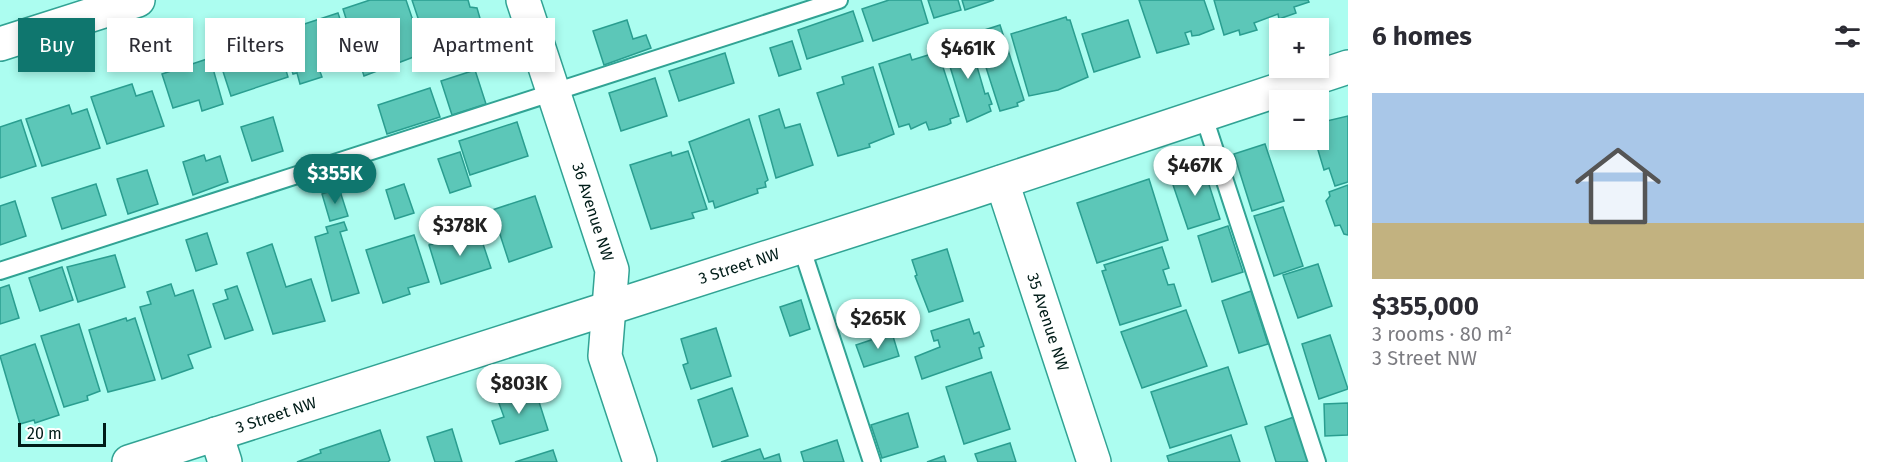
<!DOCTYPE html>
<html lang="en">
<head>
<meta charset="utf-8">
<style>
  body { margin:0; font-family:"Fira Sans",sans-serif; background:#f2f2f3; color:#2b2b33; height:100vh; display:flex; flex-direction:column; font-size:22px; white-space:nowrap }
  * { box-sizing:border-box; margin:0 }
  p { font-size:20px; color:#7c7c81 }
  .icon { flex:none; width:33px; height:33px; fill:none; stroke:currentColor; stroke-width:2; stroke-linecap:round; stroke-linejoin:round }
  .map { position:relative; flex:1; overflow:hidden }
  .sheet { display:flex; flex-direction:column; background:#fff; width:540px }
  .sheet>* { flex:none }
  .banner { position:absolute; left:18px; top:18px; width:570px; height:54px; display:flex; gap:12px }
  .buttons { position:absolute; left:1269px; top:18px; display:grid; gap:12px }
  .buttons a { display:grid; place-items:center; width:60px; height:60px; border-radius:0px; background:#fff; box-shadow:0 3px 9px #0003; font-size:30px }
  .scale { position:absolute; left:18px; bottom:15px; width:88px; box-sizing:border-box; padding-left:6px; border:3px solid #001c18; border-top:0; font-size:16px; line-height:21px; white-space:nowrap; color:#001c18; -webkit-text-stroke:4px #fff; paint-order:stroke }
  .price { position:absolute; translate:-50% -51px; padding:0 14px; border-radius:21px; background:#fff; color:#222; font-size:20px; line-height:39px; filter:drop-shadow(0 2px 3px #0008) }
  .price::after { content:''; position:absolute; left:50%; top:36px; width:18px; height:14px; margin-left:-9px; background:inherit; clip-path:polygon(0 0,100% 0,50% 100%) }
  .price.active { background:#0f766e; color:#fff }
  ul { padding:0; list-style:none }
  li { display:grid; align-content:center; gap:12px; height:318px; padding:0 24px }
  li span { display:grid; place-items:center; height:186px; border-radius:0px; color:#555 }
  li>.icon { margin-inline-start:auto }
  span .icon { width:108px; height:108px; fill:#fffc; stroke-width:1 }
  li b { font-size:26px }
  h2 { display:flex; justify-content:space-between; align-items:center; height:72px; padding:0 24px; font-size:26px }
  .tag { padding:0 21px; border-radius:0px; background:#fff; box-shadow:0 3px 9px #0003; font-size:21px; line-height:54px }
  .tag.active { background:#0f766e; color:#fff }
  main { display:flex; flex:1; min-height:0 }
  .map>svg:first-child { display:block }
</style>
</head>
<body>
<main>
<div class="map">
<svg width="1348" height="462" viewBox="0 0 1348 462">
  <rect width="100%" height="100%" fill="#acfdf0"/>
  <!-- building -->
  <g fill="#5cc7b8" stroke="#2a9e90" stroke-width="1.5">
    <path d="M370,0H406L424,53L364,76L343,9Z"/>
    <path d="M412,0H468L470,7L477,8L486,39L463,46L466,55L437,65L434,56L431,57Z"/>
    <path d="M889,0H921L928,23L873,41L862,9Z"/>
    <path d="M928,0H958L961,10L934,18Z"/>
    <path d="M962,0H994L965,10Z"/>
    <path d="M1139,0H1204L1214,29L1199,35L1192,36L1191,31L1185,33L1189,44L1157,53Z"/>
    <path d="M1214,0H1308L1309,2L1294,7L1296,13L1279,19L1278,14L1254,23L1257,30L1240,35L1239,30L1224,35Z"/>
    <path d="M853,11L863,41L807,59L798,30Z"/>
    <path d="M338,13L352,55L318,66L322,77L300,84L297,73L293,74L280,32Z"/>
    <path d="M1066,17L1067,20H1070L1088,77L1058,90L1029,96L1011,34Z"/>
    <path d="M627,20L633,39L646,35L651,48L604,65L593,31Z"/>
    <path d="M1128,20L1140,57L1094,72L1082,34Z"/>
    <path d="M1000,25L1024,100L1017,103L1018,106L1000,111L975,33Z"/>
    <path d="M275,34L288,77L231,96L217,53Z"/>
    <path d="M969,39L985,94L988,93L992,104L989,105L991,111L967,122L944,47Z"/>
    <path d="M792,41L801,69L779,76L770,48Z"/>
    <path d="M938,52L959,116L950,119L951,123L947,125L934,129L929,130L926,122L911,129L909,124L899,127L879,64L910,54L912,60Z"/>
    <path d="M725,53L734,83L679,101L669,71Z"/>
    <path d="M210,58L223,104L202,111L199,100L173,108L162,74Z"/>
    <path d="M873,67L894,134L869,144L870,147L838,156L817,93L844,84L842,77Z"/>
    <path d="M475,70L486,104L452,115L441,81Z"/>
    <path d="M655,78L667,116L621,131L609,93Z"/>
    <path d="M132,84L136,96L152,91L164,126L107,144L91,97Z"/>
    <path d="M430,88L440,117L387,134L378,105Z"/>
    <path d="M69,105L72,114L87,109L100,148L42,166L26,119Z"/>
    <path d="M779,109L785,128L800,124L813,165L776,178L759,116Z"/>
    <path d="M1348,116V182L1335,186L1329,168L1324,170L1315,140H1318V123Z"/>
    <path d="M273,117L283,151L252,161L241,127Z"/>
    <path d="M749,119L768,180L765,182L766,187L757,189L758,193L715,208L713,201L709,202L689,142Z"/>
    <path d="M21,120L36,166L0,178V127Z"/>
    <path d="M517,122L528,156L470,175L459,141Z"/>
    <path d="M1265,144L1284,201L1252,211L1234,154Z"/>
    <path d="M688,151L707,209L692,213L694,218L651,229L630,165L671,152L672,156Z"/>
    <path d="M460,152L471,186L450,193L438,159Z"/>
    <path d="M204,155L206,161L220,156L228,182L193,195L183,162Z"/>
    <path d="M1203,166L1220,219L1188,229L1170,176Z"/>
    <path d="M147,170L158,204L128,214L117,179Z"/>
    <path d="M1149,179L1168,240L1097,263L1077,203Z"/>
    <path d="M96,184L106,215L62,229L52,198Z"/>
    <path d="M404,184L414,213L395,219L386,190Z"/>
    <path d="M1348,185V235L1344,234L1340,225L1335,226L1326,201L1330,196L1329,192Z"/>
    <path d="M339,188L348,216L330,221L322,194Z"/>
    <path d="M535,196L552,247L509,262L492,210Z"/>
    <path d="M15,201L26,236L0,245V206Z"/>
    <path d="M1283,207L1303,266L1274,276L1254,216Z"/>
    <path d="M344,222L347,230L340,232L359,293L332,301L315,237L328,233L326,227Z"/>
    <path d="M1228,226L1243,272L1212,282L1198,236Z"/>
    <path d="M478,229L491,268L441,284L429,245Z"/>
    <path d="M207,233L217,264L196,271L186,240Z"/>
    <path d="M414,235L429,282L408,288L410,294L383,303L366,250Z"/>
    <path d="M272,244L286,287L311,279L325,321L273,334L247,253Z"/>
    <path d="M1162,247L1169,268L1163,270L1168,285L1174,284L1181,306L1120,325L1102,271L1106,270L1104,265Z"/>
    <path d="M947,249L963,301L929,312L915,276L917,275L912,260Z"/>
    <path d="M115,255L125,287L78,302L67,267Z"/>
    <path d="M1318,264L1332,306L1298,318L1283,275Z"/>
    <path d="M62,267L73,300L40,311L29,278Z"/>
    <path d="M171,284L175,296L193,290L211,347L188,355L193,368L162,379L140,307L151,304L147,292Z"/>
    <path d="M9,285L19,318L0,324V288Z"/>
    <path d="M237,286L253,330L225,339L213,304L228,299L225,290Z"/>
    <path d="M1251,291L1268,344L1239,353L1222,301Z"/>
    <path d="M801,300L810,329L790,336L780,307Z"/>
    <path d="M1186,310L1207,366L1142,388L1121,332Z"/>
    <path d="M126,318L127,321L135,318L155,380L108,392L89,330Z"/>
    <path d="M969,319L974,334L979,332L984,346L979,348L982,358L922,379L915,357L940,347L938,340L934,341L931,331Z"/>
    <path d="M79,324L100,391L87,396L88,400L64,407L41,336Z"/>
    <path d="M716,328L731,376L691,389L683,365L688,363L681,339Z"/>
    <path d="M892,333L899,356L864,367L856,345Z"/>
    <path d="M1330,335L1348,389L1319,399L1302,344Z"/>
    <path d="M35,344L59,415L35,423L34,420L20,424L0,356Z"/>
    <path d="M1228,367L1247,424L1170,448L1151,392Z"/>
    <path d="M991,372L1010,429L964,444L946,387Z"/>
    <path d="M533,383L548,430L500,444L492,421L504,417L496,395Z"/>
    <path d="M732,388L748,436L713,447L698,400Z"/>
    <path d="M1348,403V435L1325,436L1324,404Z"/>
    <path d="M908,413L918,447L882,458L871,425Z"/>
    <path d="M1294,417L1309,462H1276L1265,427Z"/>
    <path d="M452,429L462,462H435L427,437Z"/>
    <path d="M380,430L390,460L388,462H297L321,453L320,450Z"/>
    <path d="M1231,435L1240,462H1169L1167,456Z"/>
    <path d="M837,440L844,462H804L801,452Z"/>
    <path d="M1010,443L1016,462H978L975,454Z"/>
    <path d="M760,449L764,459L779,454L781,462H721Z"/>
    <path d="M553,450L557,462H515Z"/>
    <path d="M944,456L946,462H927Z"/>
  </g>
  <g fill="none" stroke-linecap="round" stroke-linejoin="round">
    <!-- lane casing -->
    <g stroke="#31a394" stroke-width="20">
      <g id="lane">
        <path d="M1203,114L1317,462"/>
        <path d="M801,246L872,462"/>
        <path d="M0,271L839,0"/>
      </g>
    </g>
    <!-- street casing -->
    <g stroke="#31a394" stroke-width="36">
      <g id="street">
        <path d="M523,0L612,270L605,356L640,462"/>
        <path d="M0,44L138,0"/>
        <path d="M1002,182L1094,462"/>
        <path d="M216,434L225,462"/>
        <path d="M129,462L968,193L1348,67"/>
      </g>
    </g>
    <!-- lane -->
    <use href="#lane" stroke="#fff" stroke-width="16"/>
    <!-- street -->
    <use href="#street" stroke="#fff" stroke-width="33"/>
  </g>
  <g text-anchor="middle" dominant-baseline="central" stroke-width="4.5" stroke-linejoin="round" paint-order="stroke">
    <!-- street labels -->
    <g font-size="16" fill="#001c18" stroke="#fff">
      <text transform="translate(593 212) rotate(72)">36 Avenue NW</text>
      <text transform="translate(739 266) rotate(-18)">3 Street NW</text>
      <text transform="translate(1048 322) rotate(72)">35 Avenue NW</text>
      <text transform="translate(276 415) rotate(-18)">3 Street NW</text>
    </g>
  </g>
</svg>
<div class="buttons">
<a>+</a>
<a>−</a>
</div>
<div class="scale">20 m</div>
<b class="price" style="left:968px;top:80px">$461K</b>
<b class="price" style="left:1195px;top:197px">$467K</b>
<b class="price active" style="left:335px;top:205px">$355K</b>
<b class="price" style="left:460px;top:257px">$378K</b>
<b class="price" style="left:878px;top:350px">$265K</b>
<b class="price" style="left:519px;top:415px">$803K</b>
<div class="banner">
<a class="tag active">Buy</a>
<a class="tag">Rent</a>
<a class="tag">Filters</a>
<a class="tag">New</a>
<a class="tag">Apartment</a>
</div>
</div>
<section class="sheet">
<h2>6 homes<svg class="icon" aria-label="filters" viewBox="0 0 24 24"><path d="M4 7h16M4 17h16"/><circle cx="9" cy="7" r="2"/><circle cx="15" cy="17" r="2"/></svg></h2>
<ul>
<li><span style="background:linear-gradient(#a9c7e8 70%,#c2b280 0)"><svg class="icon" aria-label="home" viewBox="0 0 24 24"><path d="M3 11l9-7 9 7M6 9v11h12V9"/></svg></span><div><b>$355,000</b><p>3 rooms · 80 m²</p><p>3 Street NW</p></div></li>
</ul>
</section>
</main>
</body>
</html>
